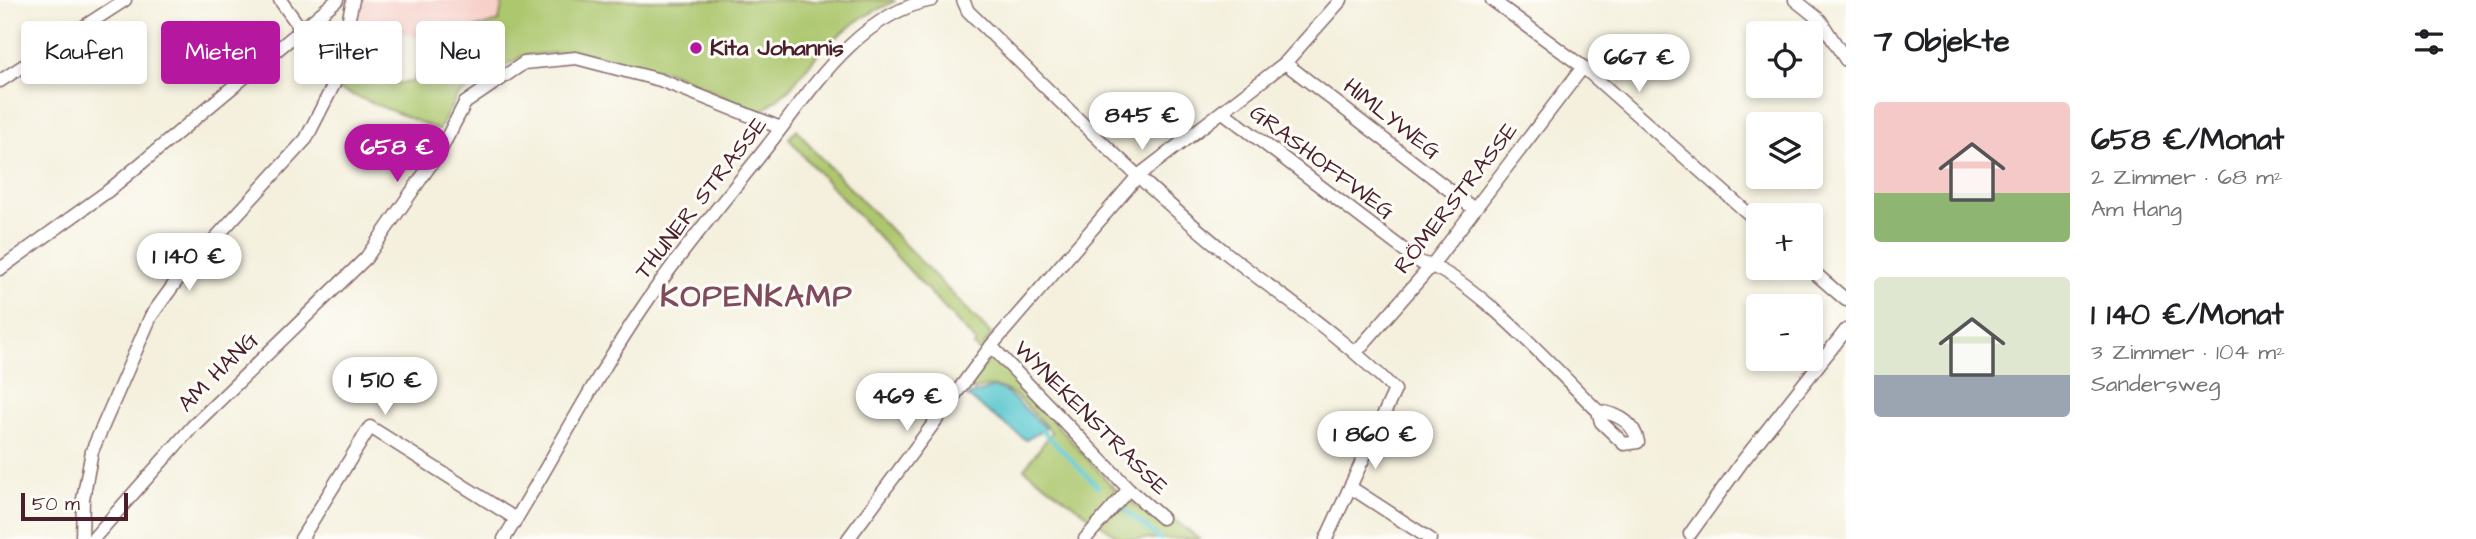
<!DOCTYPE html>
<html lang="de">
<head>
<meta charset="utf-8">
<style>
  body { margin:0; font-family:"Architects Daughter",sans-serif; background:#f2f2f2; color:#202124; height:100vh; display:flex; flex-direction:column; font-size:26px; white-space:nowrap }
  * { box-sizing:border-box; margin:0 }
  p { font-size:23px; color:#757577 }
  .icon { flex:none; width:38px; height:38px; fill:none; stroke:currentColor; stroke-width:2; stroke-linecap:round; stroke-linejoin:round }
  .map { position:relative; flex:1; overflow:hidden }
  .panel { display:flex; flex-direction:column; background:#fff; width:630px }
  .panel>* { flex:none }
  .hud { position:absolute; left:21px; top:21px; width:665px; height:63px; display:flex; gap:14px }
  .fabs { position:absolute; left:1746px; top:21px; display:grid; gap:14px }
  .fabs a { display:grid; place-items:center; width:77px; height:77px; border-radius:7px; background:#fff; box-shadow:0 4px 10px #0003; font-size:35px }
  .scale { position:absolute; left:21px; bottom:18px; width:107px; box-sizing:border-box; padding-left:7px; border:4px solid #4a1f2b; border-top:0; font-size:19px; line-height:24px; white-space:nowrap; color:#4a1f2b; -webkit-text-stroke:5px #fdfcf7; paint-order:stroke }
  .price { position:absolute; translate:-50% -60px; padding:0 16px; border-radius:24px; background:#fff; color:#222; font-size:23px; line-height:46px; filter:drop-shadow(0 2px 4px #0008) }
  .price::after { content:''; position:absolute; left:50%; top:42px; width:21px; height:16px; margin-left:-10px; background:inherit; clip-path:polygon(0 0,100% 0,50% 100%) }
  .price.on { background:#b5179e; color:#fff }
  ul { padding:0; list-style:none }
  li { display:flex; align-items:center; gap:21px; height:175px; padding:0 28px }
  li span { display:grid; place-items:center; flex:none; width:196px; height:140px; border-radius:7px; color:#555 }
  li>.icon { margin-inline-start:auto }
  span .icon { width:84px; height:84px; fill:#fffc; stroke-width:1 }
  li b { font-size:30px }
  h2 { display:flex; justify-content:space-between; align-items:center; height:84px; padding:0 28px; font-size:30px }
  .tag { padding:0 24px; border-radius:7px; background:#fff; box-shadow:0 4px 10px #0003; font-size:24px; line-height:63px }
  .tag.on { background:#b5179e; color:#fff }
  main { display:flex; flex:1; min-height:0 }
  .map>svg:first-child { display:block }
</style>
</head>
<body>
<main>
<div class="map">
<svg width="1846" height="539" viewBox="0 0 1846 539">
  <rect width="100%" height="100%" fill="#fdfcf7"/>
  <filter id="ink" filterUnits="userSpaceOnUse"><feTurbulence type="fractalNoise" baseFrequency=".0143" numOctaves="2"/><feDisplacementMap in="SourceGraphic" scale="14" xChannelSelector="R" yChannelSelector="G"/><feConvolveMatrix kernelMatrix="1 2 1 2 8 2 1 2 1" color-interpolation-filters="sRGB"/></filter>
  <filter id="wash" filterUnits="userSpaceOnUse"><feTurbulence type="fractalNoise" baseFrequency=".00686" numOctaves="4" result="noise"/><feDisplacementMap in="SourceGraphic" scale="28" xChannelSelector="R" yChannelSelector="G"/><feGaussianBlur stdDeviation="1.57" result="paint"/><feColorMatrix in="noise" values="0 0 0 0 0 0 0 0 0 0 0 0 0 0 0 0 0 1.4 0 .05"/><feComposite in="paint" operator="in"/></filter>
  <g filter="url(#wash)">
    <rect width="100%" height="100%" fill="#f4f0dd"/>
    <!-- built -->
    <path fill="#f7d0ca" d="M363,0H503L499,21L429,41L359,22Z"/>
    <!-- green -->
    <g fill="#adc76e" stroke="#7c734c" stroke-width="2">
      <path d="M503,0H894L895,1L861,18L823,48L790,88L760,113L670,72L576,51L522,56L457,96L439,130L340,90L345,73L387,84L413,82L429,41L499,21Z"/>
      <path d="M797,129L815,152L992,335L984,345L1113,487L1157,522L1167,514L1199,539H1121L1024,469L1052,432C1030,411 1007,374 974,390L968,387L988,360L974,346L976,342L806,159L789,138Z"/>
    </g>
    <!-- water -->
    <path fill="#59c7cf" stroke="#52737d" stroke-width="2" d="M994,387L1004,390L1046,428L1026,440L967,396Z"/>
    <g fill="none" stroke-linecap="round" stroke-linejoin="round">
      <!-- stream -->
      <g stroke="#59c7cf" stroke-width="4.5">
        <path d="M1041,429L1098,487"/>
        <path d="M1125,510L1160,539"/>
      </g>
    </g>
  </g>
  <g filter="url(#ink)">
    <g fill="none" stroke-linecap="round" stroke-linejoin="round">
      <!-- minor casing -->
      <g stroke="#866869" stroke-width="15">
        <g id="minor">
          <path d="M280,0L301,29"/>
          <path d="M963,0L968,11C1052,93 1134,178 1225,252C1283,298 1343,337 1395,390L1326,539"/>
          <path d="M1492,0L1583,67L1759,223"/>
          <path d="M1795,0L1820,20L1846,60"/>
          <path d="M1285,63L1474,209"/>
          <path d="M0,81L125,0"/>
          <path d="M1223,112L1421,263C1469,272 1559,374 1598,411L1601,422L1624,444L1638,442C1634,422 1618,414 1598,411"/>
          <path d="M1809,268L1846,300"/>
          <path d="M0,269L108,191L337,0"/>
          <path d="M991,346L1129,489L1162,518"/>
          <path d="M1357,351L1432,265L1583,67"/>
          <path d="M1350,487L1430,539"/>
          <path d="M1690,534L1742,462L1846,330"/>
          <path d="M82,539L83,499L92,451L151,316L178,279L306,139L334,84L353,0"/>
          <path d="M93,539L193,426L366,258L440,151L465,103L524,63L576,58L660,80L781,128"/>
          <path d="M301,539L370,427L516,519"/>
          <path d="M504,539C551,463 592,382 643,307C680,252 725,200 766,148C810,92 857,14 932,0"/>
          <path d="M848,539L991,346L1138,176L1285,63L1341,0"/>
          <path d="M1085,539L1129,489"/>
        </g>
      </g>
      <!-- minor -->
      <use href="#minor" stroke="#fff" stroke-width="12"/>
    </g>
  </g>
  <!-- markers -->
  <circle fill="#b5179e" stroke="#fdfcf7" stroke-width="2.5" cx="696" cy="48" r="7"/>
  <g text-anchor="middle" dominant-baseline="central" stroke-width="6" stroke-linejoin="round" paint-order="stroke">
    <!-- poi labels -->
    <g font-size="23" font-weight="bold" fill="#4a1f2b" stroke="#fdfcf7" text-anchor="start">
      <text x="710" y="48">Kita Johannis</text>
    </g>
    <!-- street labels -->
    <g font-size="23" fill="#4a1f2b" stroke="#fdfcf7">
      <text transform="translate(1392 119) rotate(38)">HIMLYWEG</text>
      <text transform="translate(1322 162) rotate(37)">GRASHOFFWEG</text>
      <text transform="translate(701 198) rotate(-52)">THUNER STRASSE</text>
      <text transform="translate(1456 198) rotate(-52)">RÖMERSTRASSE</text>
      <text transform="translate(218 372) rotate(-45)">AM HANG</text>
      <text transform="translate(1091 418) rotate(45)">WYNEKENSTRASSE</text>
    </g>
    <!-- district labels -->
    <g font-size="30" font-weight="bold" letter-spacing="2" fill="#7f4b5d" stroke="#fdfcf7">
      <text x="757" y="297">KOPENKAMP</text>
    </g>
  </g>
</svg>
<div class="fabs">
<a><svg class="icon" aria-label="locate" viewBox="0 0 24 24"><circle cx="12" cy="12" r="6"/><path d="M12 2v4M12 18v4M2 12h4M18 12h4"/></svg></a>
<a><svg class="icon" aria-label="layers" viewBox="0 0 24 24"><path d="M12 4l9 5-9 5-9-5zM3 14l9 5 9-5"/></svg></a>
<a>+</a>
<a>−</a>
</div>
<div class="scale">50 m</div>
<b class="price" style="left:1639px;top:94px">667 €</b>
<b class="price" style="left:1142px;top:152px">845 €</b>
<b class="price on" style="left:397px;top:184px">658 €</b>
<b class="price" style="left:189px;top:293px">1 140 €</b>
<b class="price" style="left:385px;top:417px">1 510 €</b>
<b class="price" style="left:907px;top:433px">469 €</b>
<b class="price" style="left:1375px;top:471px">1 860 €</b>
<div class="hud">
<a class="tag">Kaufen</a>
<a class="tag on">Mieten</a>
<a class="tag">Filter</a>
<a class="tag">Neu</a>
</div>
</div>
<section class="panel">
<h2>7 Objekte<svg class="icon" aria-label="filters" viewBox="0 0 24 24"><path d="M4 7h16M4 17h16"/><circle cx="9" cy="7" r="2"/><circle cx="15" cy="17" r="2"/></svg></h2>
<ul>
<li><span style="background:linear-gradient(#f6c9c9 65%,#8fb573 0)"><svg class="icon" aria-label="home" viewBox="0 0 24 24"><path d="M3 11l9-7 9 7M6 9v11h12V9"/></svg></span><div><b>658 €/Monat</b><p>2 Zimmer · 68 m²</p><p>Am Hang</p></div></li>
<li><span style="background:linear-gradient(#dfe7d0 70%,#9aa5b1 0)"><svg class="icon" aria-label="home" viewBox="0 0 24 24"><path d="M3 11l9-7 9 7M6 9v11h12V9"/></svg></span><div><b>1 140 €/Monat</b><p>3 Zimmer · 104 m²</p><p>Sandersweg</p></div></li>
</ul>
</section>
</main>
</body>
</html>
